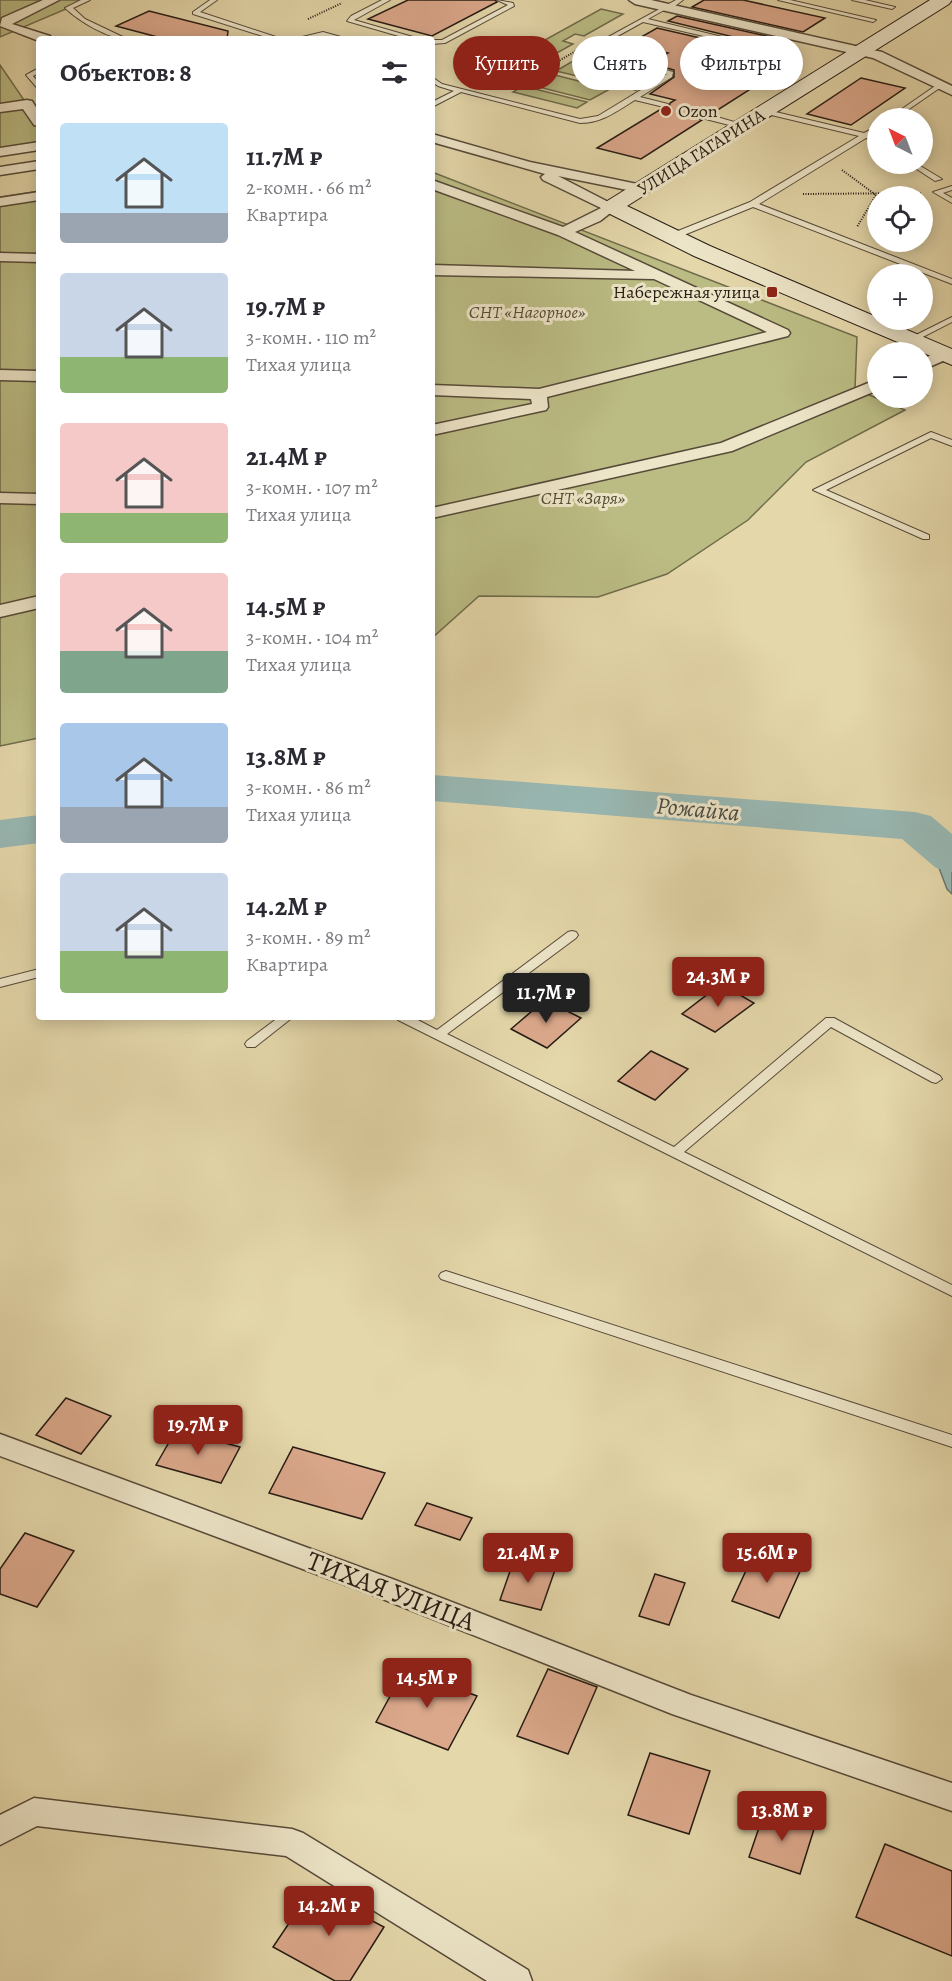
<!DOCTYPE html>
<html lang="ru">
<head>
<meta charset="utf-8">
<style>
  body { margin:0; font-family:Alegreya,serif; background:#f2f2f3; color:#2b2b33; height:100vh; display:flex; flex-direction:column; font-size:22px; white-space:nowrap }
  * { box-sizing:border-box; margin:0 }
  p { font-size:20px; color:#7c7c81 }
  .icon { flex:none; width:33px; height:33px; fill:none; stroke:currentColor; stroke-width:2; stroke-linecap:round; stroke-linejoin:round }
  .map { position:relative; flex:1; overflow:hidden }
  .sheet { position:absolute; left:36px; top:36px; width:399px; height:984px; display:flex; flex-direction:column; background:#fff; border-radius:6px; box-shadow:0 3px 15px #0003 }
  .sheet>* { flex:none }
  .guide { position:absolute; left:453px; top:36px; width:408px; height:54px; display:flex; gap:12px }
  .needle { width:39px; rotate:318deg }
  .buttons { position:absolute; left:867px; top:108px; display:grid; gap:12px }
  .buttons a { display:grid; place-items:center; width:66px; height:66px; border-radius:50%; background:#fff; box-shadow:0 3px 15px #0003; font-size:30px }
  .price { position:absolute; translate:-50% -51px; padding:0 14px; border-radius:6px; background:#8f2418; color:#fff; font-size:20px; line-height:39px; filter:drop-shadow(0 2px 3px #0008) }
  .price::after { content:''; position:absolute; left:50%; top:36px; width:18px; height:14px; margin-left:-9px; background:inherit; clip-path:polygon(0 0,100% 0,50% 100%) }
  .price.selected { background:#222; color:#fff }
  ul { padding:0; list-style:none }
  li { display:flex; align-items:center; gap:18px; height:150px; padding:0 24px }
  li span { display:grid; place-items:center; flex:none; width:168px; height:120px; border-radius:6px; color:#555 }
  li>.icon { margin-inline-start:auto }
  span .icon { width:72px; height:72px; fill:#fffc; stroke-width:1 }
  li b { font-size:26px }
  h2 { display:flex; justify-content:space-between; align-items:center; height:72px; padding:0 24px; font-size:26px }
  .chip { padding:0 21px; border-radius:27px; background:#fff; box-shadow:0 3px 15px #0003; font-size:21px; line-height:54px }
  .chip.selected { background:#8f2418; color:#fff }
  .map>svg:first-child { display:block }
</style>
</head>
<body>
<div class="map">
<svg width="952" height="1981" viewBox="0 0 952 1981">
  <rect width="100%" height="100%" fill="#e4d7aa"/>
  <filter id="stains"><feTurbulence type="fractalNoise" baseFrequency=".00333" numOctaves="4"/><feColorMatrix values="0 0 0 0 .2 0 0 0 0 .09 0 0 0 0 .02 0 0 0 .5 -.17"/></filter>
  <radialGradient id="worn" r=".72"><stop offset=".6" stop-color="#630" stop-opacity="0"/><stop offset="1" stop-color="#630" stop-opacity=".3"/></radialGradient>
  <!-- green -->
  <g fill="#bbbc84" stroke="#706c4c" stroke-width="1.5">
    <path d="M0,0H87L0,37Z"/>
    <path d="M601,9L623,14L584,36L575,34L563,41L573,44L521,73L496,67Z"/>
    <path d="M578,58L624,70L602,82L556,71Z"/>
    <path d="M0,65L39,122V149L0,155Z"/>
    <path d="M551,74L610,89L590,100L531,85Z"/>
    <path d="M523,86L587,102L577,108L513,92Z"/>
    <path d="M432,172L857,337L855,389L905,410L806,462L748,520L667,574L598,597L479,596L432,638Z"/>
    <path d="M39,191V738L0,746V197Z"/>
  </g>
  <!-- water -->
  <path fill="#98b7b2" stroke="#6a7972" stroke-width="1.5" d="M952,854V894L947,889L936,860Z"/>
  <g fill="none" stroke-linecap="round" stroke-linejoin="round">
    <!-- river -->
    <g fill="#98b7b2" fill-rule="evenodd">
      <path d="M432,775L915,812L931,816L952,834V872L936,868L902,839L432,801Z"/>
      <path d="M39,815V843L0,848V820Z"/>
    </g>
  </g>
  <!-- building -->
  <g fill="#dba88b" stroke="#261b13" stroke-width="1.5">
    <path d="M408,0H495L497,2L432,36L368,19Z"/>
    <path d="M704,0H743L825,18L803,32L692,7Z"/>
    <path d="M149,11L228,31L227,39H165L116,26Z"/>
    <path d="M677,16L789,41L778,48L668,21Z"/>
    <path d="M657,28L769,54L755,63L762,64L757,67L777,72L713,113L692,110V117L702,120L641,159L597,148L661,109L669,110L670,103L675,100L650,94L674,77V70L650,63L668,53L629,44Z"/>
    <path d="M641,69L661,75L636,90L614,85Z"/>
    <path d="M861,78L905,88L851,125L807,114Z"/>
    <path d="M721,984L754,1003L715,1032L682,1014Z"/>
    <path d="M545,1000L581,1018L547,1048L511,1029Z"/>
    <path d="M651,1051L688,1069L655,1100L618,1081Z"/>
    <path d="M66,1398L111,1416L81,1454L36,1435Z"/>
    <path d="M176,1430L240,1447L221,1483L156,1465Z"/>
    <path d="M293,1447L385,1473L362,1519L269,1493Z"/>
    <path d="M427,1503L472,1518L460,1540L415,1525Z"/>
    <path d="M25,1533L74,1551L37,1607L0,1594V1569Z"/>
    <path d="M755,1551L802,1567L779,1618L732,1601Z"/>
    <path d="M515,1557L556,1567L541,1610L500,1600Z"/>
    <path d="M655,1574L685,1583L669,1625L639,1616Z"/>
    <path d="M405,1669L477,1696L448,1750L376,1722Z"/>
    <path d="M548,1669L597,1687L568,1754L517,1736Z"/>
    <path d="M650,1753L710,1771L689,1834L628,1815Z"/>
    <path d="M765,1810L815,1826L800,1874L749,1857Z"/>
    <path d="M885,1844L952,1871V1956L856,1917Z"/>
    <path d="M312,1889L384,1927L350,1981H335L273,1947Z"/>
  </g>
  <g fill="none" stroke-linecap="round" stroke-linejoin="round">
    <!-- lane casing -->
    <g stroke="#564a39" stroke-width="2">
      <g id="lane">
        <path d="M81,0H90L73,8L85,19L127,39C108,39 79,21 65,8Z"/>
        <path d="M210,0H217L200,12L282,39H272L193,14V12Z"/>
        <path d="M382,0H390L354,20L420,39H409L347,21L351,16Z"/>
        <path d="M497,0L513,3L514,6L445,43L432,44V40H442L508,5Z"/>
        <path d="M676,0H683L671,9H666L648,19L797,55L794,57L643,22L596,48V50L673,72L672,77L640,97L668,104V108L635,100C617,111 602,123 580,123L461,92L432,107V102L454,91L438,86L432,82V77L442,84L580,119L598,116L667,74L641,67L611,84H607V82L634,65L590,52V47Z"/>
        <path d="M778,0H790L876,20L873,22Z"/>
        <path d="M852,0H865L895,7L892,9Z"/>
        <path d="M323,32L348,39L323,36L294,39Z"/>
        <path d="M39,68V73L33,76L39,83V90L26,75Z"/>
        <path d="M938,84L944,85L896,118H889Z"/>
        <path d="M763,109L864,133L878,126V131L871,135L878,139V144L866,138L759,204L952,279V284L753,207L674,239H668V235L750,202L859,136L763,113Z"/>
        <path d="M694,112H700L748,126L741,128L694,116Z"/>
        <path d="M909,164H917L942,179L935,181Z"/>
        <path d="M952,186V190L943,193L952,198V203L933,192Z"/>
        <path d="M952,317V322L913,342L906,340Z"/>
        <path d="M931,432L952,440V446L931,438L826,490L929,535V539H923L813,490Z"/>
        <path d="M572,931L576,932L578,935L576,938L447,1034L674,1147L826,1018H834L940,1076L942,1079L936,1083L932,1082L831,1027L684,1152L952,1285V1296L434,1038L398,1020L396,1017H412L437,1030L568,932Z"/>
        <path d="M39,969V977L0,987V979Z"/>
        <path d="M279,1017H293L255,1047H247L245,1044L247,1041Z"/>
        <path d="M446,1271L952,1435V1447L441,1279L439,1276L441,1273Z"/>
      </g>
    </g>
    <!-- street casing -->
    <g stroke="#564a39" stroke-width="3">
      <g id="street">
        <path d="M43,0H59L12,24L50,36L52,39H39V41L0,26L2,18Z"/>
        <path d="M629,0H651L882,52L952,86V95L873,58L635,4Z"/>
        <path d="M27,100L32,101L39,112V126L34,125L23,109L0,112V104Z"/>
        <path d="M432,134L530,162L647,186L649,189L642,193L558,176L618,207L600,221L575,232L788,330L790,333L788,336L547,397L548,407L546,410L432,435V425L532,404L531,399L432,395V385L539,389L767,332L654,279L432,275V265L635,271L558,235L432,189V180L563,227L601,208L543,180L541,177L545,174L432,142Z"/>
        <path d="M39,142V150L0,156V148Z"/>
        <path d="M39,161V169L0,175V167Z"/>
        <path d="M39,192V200L0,206V198Z"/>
        <path d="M0,253L39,254V262L0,261Z"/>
        <path d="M944,350L950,352L952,355L950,358L922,370V359Z"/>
        <path d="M0,370L39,371V381L0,380Z"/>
        <path d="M878,379V390L732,451L432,518V508L721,443Z"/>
        <path d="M0,493L39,494V504L0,503Z"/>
        <path d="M39,596V608L0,617V605Z"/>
        <path d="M0,1434L395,1580L691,1695L952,1783V1811L672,1714L375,1596L0,1456Z"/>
        <path d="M34,1798L292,1829L303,1833L528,1970L532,1981H487L286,1856L37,1826L0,1845V1815Z"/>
      </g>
    </g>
    <!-- secondary casing -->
    <g stroke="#261b13" stroke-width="2">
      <path id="secondary" d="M930,0H952L949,4L627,206L710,246L952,349V365L694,256L604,211L600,207L604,203Z"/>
    </g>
    <!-- path -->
    <g stroke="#261b13" stroke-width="2" stroke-dasharray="1 1.5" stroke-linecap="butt">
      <path d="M308,19L342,3"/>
      <path d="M775,67L772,69L786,72"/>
      <path d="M512,88L576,51"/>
      <path d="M842,170L876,195L857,227"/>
      <path d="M803,194L921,193"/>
    </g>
    <!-- lane -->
    <use href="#lane" fill="#ede5c8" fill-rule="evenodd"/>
    <!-- street -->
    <use href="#street" fill="#ede5c8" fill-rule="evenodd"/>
    <!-- secondary -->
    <use href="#secondary" fill="#ede5c8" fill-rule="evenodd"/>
  </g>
  <!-- markers -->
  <g fill="#8f2418" stroke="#ede5c8" stroke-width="2">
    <circle cx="666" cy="111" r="6"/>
    <rect x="766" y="286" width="12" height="12" rx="3"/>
  </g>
  <g text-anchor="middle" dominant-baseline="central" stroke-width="6" stroke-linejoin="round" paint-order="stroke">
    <!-- far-poi labels -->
    <g font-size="18" fill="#261b13" stroke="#ede5c8" text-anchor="start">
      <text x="678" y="111">Ozon</text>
      <text x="760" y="292" text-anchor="end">Набережная улица</text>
    </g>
    <!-- far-street labels -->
    <g font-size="18" fill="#261b13" stroke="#ede5c8">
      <text transform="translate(701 152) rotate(-32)">УЛИЦА ГАГАРИНА</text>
    </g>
    <!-- far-park labels -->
    <g font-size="18" font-style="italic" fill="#534b35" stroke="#ede5c8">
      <text x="527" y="312">СНТ «Нагорное»</text>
      <text x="583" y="498">СНТ «Заря»</text>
    </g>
    <!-- water labels -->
    <g font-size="24" font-style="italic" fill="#484a43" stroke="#ede5c8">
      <text transform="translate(698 809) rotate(5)">Рожайка</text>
    </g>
    <!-- near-street labels -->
    <g font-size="27" fill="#261b13" stroke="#ede5c8">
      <text transform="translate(391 1591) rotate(21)">ТИХАЯ УЛИЦА</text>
    </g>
  </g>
  <rect width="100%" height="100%" filter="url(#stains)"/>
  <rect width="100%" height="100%" fill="url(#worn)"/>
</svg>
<div class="buttons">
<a><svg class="needle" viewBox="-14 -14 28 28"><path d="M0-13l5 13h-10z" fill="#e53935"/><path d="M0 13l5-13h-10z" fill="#7c7c81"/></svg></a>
<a><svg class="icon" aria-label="locate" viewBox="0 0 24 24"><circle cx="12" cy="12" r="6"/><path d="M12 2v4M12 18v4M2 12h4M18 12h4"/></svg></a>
<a>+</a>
<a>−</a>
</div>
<b class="price" style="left:718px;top:1008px">24.3M ₽</b>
<b class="price selected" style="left:546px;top:1024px">11.7M ₽</b>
<b class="price" style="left:198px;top:1456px">19.7M ₽</b>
<b class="price" style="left:528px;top:1584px">21.4M ₽</b>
<b class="price" style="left:767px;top:1584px">15.6M ₽</b>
<b class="price" style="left:427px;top:1709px">14.5M ₽</b>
<b class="price" style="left:782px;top:1842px">13.8M ₽</b>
<b class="price" style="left:329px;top:1937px">14.2M ₽</b>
<div class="guide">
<a class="chip selected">Купить</a>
<a class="chip">Снять</a>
<a class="chip">Фильтры</a>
</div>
<section class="sheet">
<h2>Объектов: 8<svg class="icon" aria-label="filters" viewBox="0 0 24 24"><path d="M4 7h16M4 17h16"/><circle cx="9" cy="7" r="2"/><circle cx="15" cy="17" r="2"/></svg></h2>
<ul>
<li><span style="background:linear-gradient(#bfe0f5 75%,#9aa5b1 0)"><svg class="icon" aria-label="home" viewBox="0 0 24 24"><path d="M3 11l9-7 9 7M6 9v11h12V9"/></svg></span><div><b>11.7M ₽</b><p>2-комн. · 66 m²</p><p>Квартира</p></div></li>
<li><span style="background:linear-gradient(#c9d6e8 70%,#8fb573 0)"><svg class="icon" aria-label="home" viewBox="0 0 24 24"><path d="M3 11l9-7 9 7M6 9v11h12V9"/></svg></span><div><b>19.7M ₽</b><p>3-комн. · 110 m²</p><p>Тихая улица</p></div></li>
<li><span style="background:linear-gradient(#f6c9c9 75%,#8fb573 0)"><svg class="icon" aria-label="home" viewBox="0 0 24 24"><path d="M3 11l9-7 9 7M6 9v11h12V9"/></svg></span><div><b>21.4M ₽</b><p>3-комн. · 107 m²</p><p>Тихая улица</p></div></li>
<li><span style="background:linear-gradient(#f6c9c9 65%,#7fa58c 0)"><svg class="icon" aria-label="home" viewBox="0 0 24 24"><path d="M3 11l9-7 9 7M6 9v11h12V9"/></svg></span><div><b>14.5M ₽</b><p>3-комн. · 104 m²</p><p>Тихая улица</p></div></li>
<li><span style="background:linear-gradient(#a9c7e8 70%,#9aa5b1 0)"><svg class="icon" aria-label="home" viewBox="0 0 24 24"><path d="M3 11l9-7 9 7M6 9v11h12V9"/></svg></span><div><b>13.8M ₽</b><p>3-комн. · 86 m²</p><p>Тихая улица</p></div></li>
<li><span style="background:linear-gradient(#c9d6e8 65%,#8fb573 0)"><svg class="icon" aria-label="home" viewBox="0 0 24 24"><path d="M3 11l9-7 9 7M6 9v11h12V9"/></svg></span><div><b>14.2M ₽</b><p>3-комн. · 89 m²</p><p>Квартира</p></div></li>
</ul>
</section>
</div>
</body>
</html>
